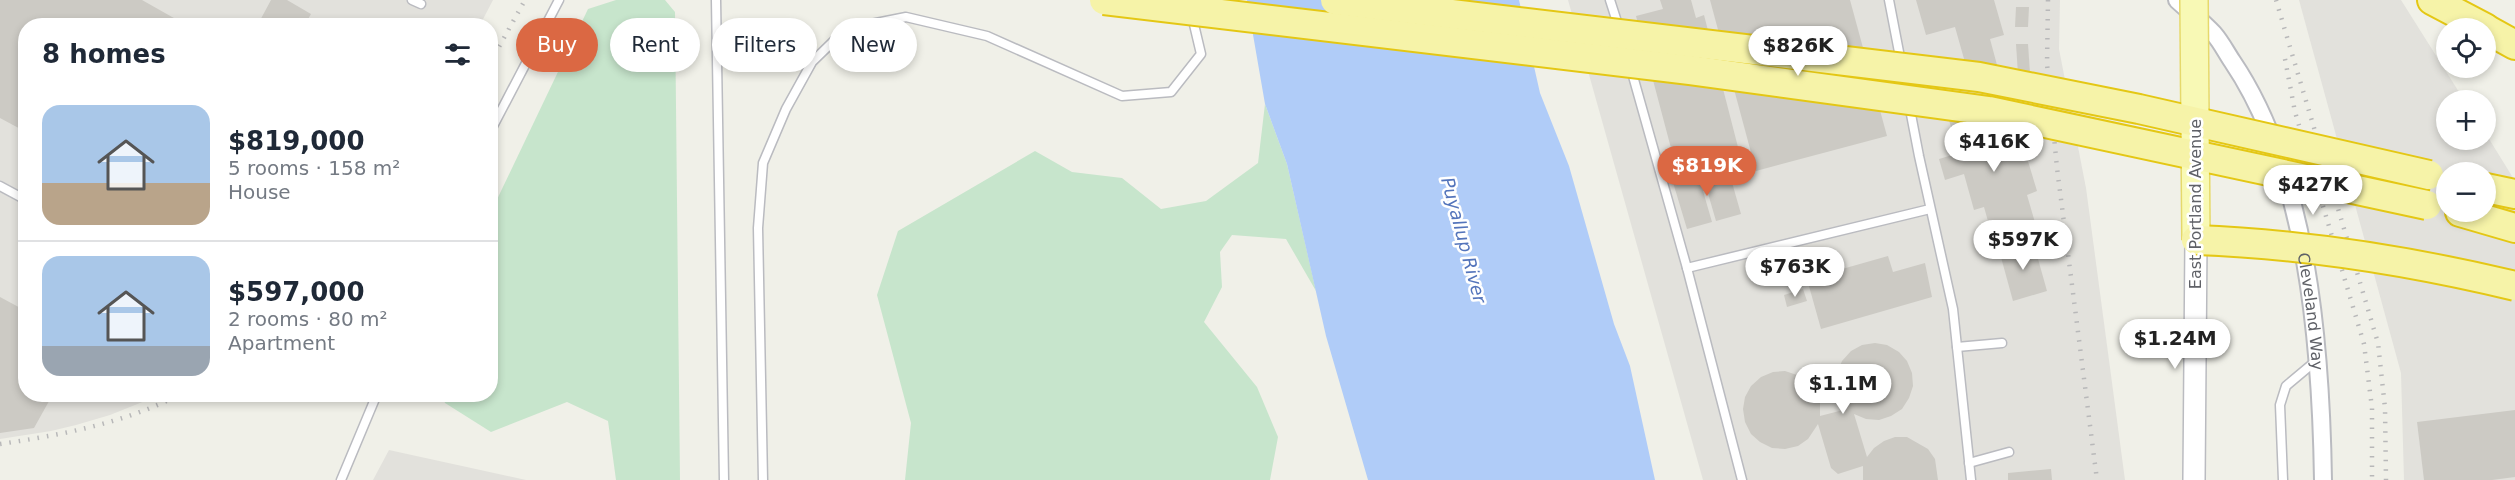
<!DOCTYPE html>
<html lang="en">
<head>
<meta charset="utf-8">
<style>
  body { margin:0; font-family:"DejaVu Sans",sans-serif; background:#f2f2f3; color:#1f2937; height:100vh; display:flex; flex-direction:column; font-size:22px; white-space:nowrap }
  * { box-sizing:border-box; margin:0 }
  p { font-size:20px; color:#747a83 }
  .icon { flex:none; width:33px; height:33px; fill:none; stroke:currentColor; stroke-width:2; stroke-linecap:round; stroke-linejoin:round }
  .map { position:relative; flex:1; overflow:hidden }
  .details { position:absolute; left:18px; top:18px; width:480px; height:384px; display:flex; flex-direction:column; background:#fff; border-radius:24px; box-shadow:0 3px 9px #0003 }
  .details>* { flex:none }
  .top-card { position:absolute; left:516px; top:18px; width:570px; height:54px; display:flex; gap:12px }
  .tools { position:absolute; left:2436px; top:18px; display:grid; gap:12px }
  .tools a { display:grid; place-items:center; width:60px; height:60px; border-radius:50%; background:#fff; box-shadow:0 3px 9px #0003; font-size:30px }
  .price { position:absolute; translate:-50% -51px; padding:0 14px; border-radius:21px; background:#fff; color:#222; font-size:20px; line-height:39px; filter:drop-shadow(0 2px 3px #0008) }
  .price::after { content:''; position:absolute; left:50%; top:36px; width:18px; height:14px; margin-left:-9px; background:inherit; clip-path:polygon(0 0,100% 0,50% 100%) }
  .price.active { background:#db6843; color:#fff }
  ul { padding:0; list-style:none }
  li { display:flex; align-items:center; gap:18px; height:150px; padding:0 24px }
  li+li { border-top:2px solid #e0e1e3 }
  li span { display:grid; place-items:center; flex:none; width:168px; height:120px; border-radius:18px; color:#555 }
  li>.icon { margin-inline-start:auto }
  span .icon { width:72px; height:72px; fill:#fffc; stroke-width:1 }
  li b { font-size:26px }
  h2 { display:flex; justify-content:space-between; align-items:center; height:72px; padding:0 24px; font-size:26px }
  .tag { padding:0 21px; border-radius:27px; background:#fff; box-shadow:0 3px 9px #0003; font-size:21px; line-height:54px }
  .tag.active { background:#db6843; color:#fff }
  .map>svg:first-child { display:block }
</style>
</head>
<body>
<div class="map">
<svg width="2515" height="480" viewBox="0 0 2515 480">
  <rect width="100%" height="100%" fill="#f0f0e8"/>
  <!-- industrial -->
  <g fill="#e2e1dc" fill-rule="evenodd">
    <path d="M0,0H493L480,25L26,26V394L160,395L110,415L76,425L51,431L0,439Z"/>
    <path d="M1568,0H2060L2059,49L2086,188L2125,480H1703Z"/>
    <path d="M2299,0H2401L2464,100H2446V140H2486V134L2515,181V480H2404L2401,373ZM2446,172H2486V212H2446Z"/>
    <path d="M389,450L526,480H373Z"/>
  </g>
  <!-- green -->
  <g fill="#c7e5cc">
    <path d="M616,0H665L675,12L680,480H616L608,421L567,402L491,432L445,403L442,395L490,394L491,212L588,9Z"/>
    <path d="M1265,104L1287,164L1316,291L1286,239L1232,235L1220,252L1222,287L1204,322L1257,387L1278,437L1270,480H905L911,423L877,295L898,231L1035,151L1072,172L1122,178L1161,209L1206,201L1258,163Z"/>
  </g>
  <!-- water -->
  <path fill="#b0ccf8" d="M1247,0H1519L1540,93L1569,166L1614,324L1630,366L1655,480H1368L1326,336L1287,164L1265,104Z"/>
  <!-- building -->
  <g fill="#cccac4">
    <path d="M0,0H142L188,26H26V132L0,118Z"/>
    <path d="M271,0H287L311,14L307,21L316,26H257Z"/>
    <path d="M1660,0H1691L1696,18L1704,15L1739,151L1676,167L1636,16L1663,9Z"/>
    <path d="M1710,0H1850L1887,136L1756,171Z"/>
    <path d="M1916,0H1994L2004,35L1990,39L1997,65L1968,73L1955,27L1926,35Z"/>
    <path d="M2016,7H2029L2028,27H2015Z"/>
    <path d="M2016,44H2028L2030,73L2018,74Z"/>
    <path d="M1948,117L2018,128L2037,191L2027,195L2036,226L1993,239L1984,207L1974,210L1964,174L1945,180L1939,159L1959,153Z"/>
    <path d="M1727,165L1741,214L1716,221L1707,190L1703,191L1712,222L1687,229L1672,179L1696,172L1699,180L1706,178L1704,172Z"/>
    <path d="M2033,241L2047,291L2013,301L1999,250Z"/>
    <path d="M1888,256L1893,272L1925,263L1932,297L1821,329L1807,279Z"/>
    <path d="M1803,289L1807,301L1787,307L1784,295Z"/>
    <path d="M0,297L26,311V394H53L34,428L0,433Z"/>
    <path d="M1875,343L1887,345L1899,352L1907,361L1912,373L1913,386L1909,398L1902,409L1891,416L1879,420L1866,419L1854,414L1867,457L1874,448L1884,441L1895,437H1907L1928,449L1935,459L1938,480H1863V466L1838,474L1831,468L1818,424L1808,439L1798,446L1785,449L1772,448L1760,442L1751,434L1745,422L1743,409L1745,397L1751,386L1761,377L1773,372L1785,371L1797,375L1808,382L1816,392L1820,403V416L1847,409L1840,398L1836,386L1837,373L1842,361L1851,351L1862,345Z"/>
    <path d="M2515,410V477L2492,480H2424L2417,422Z"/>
    <path d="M2051,469L2052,480H2008V473Z"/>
  </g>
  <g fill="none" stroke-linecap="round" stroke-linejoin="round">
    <!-- service casing -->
    <g stroke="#babbc0" stroke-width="11">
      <g id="service">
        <path d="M412,0L421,4"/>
        <path d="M716,0L724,480"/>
        <path d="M1610,0L1619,28"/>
        <path d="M1889,0L1919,156L1953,309L1971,480"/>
        <path d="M1631,69L1687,268L1742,480"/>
        <path d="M490,132L559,0"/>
        <path d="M0,186L26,200"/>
        <path d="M1687,268L1930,209"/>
        <path d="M1957,347L2002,343"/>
        <path d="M1969,463L2009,452"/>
        <path d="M341,480L377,394"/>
        <path d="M763,480L758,228L763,163L786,109L812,62L846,29L906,17L987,36L1122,96L1171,92L1201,54L1192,16"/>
        <path d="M2283,480L2280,405L2286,386L2317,360"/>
      </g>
    </g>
    <!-- minor casing -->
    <g stroke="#babbc0" stroke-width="20">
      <g id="minor">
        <path id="s1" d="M2177,0C2189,11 2203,22 2214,34C2221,42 2226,52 2232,61C2308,173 2321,347 2323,480"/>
      </g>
    </g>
    <!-- tertiary casing -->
    <g stroke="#babbc0" stroke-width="24">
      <path id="tertiary" d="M2194,480L2196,240"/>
    </g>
    <!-- trunk casing -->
    <g stroke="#e4c714" stroke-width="32">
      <g id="trunk">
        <path d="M2432,0L2485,28"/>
        <path d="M2486,29L2515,45"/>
        <path d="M2486,188L2515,194"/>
        <path d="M2460,212L2515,228"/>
      </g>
    </g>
    <!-- service -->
    <use href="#service" stroke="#fff" stroke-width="8"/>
    <!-- minor -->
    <use href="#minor" stroke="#fff" stroke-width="16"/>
    <!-- tertiary -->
    <use href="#tertiary" stroke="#fff" stroke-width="21"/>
    <!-- trunk -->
    <use href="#trunk" stroke="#f6f3a8" stroke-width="28"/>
    <!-- rail -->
    <g stroke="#b8b8b9" stroke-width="4.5" stroke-dasharray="1.5 8" stroke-linecap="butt">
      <path d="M2048,0L2047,64L2057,168L2097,480"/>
      <path d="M2276,0L2378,343L2385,408L2386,480"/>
      <path d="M2285,59L2295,112L2364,344L2372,408V480"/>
      <path d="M490,63L525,0"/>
      <path d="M0,444C61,435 125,423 181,394"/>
    </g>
    <!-- primary-bridge casing -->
    <g stroke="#e6d96b" stroke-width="30" stroke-linecap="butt">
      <path id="primary-bridge" d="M2194,0L2196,240"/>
    </g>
    <!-- trunk-bridge casing -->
    <g stroke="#e4c714" stroke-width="32" stroke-linecap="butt">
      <g id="trunk-bridge">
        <path d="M1104,0L1690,70L1989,111L2427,205"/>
        <path d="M1335,0L1979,77L2139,109L2429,175"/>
        <path d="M2196,240C2303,244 2411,261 2515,286"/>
      </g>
    </g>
    <!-- primary-bridge -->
    <use href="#primary-bridge" stroke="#f8f9b5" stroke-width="27"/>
    <!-- trunk-bridge -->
    <use href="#trunk-bridge" stroke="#f6f3a8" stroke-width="28"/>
  </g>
  <g text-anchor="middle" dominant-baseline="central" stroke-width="5" stroke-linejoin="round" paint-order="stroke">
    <!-- street labels -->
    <g font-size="16" fill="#5f6167" stroke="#fff">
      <text transform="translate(2195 204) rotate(-90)">East Portland Avenue</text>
      <text stroke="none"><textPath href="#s1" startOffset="348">Cleveland Way</textPath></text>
    </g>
    <!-- water labels -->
    <g font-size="18" font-style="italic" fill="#5374bb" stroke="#fff">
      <text transform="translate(1464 240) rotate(75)">Puyallup River</text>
    </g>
  </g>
</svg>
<div class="tools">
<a><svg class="icon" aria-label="locate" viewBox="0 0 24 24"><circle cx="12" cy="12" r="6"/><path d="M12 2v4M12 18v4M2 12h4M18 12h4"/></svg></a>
<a>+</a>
<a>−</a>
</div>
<b class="price" style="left:1798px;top:77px">$826K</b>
<b class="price" style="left:1994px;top:173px">$416K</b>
<b class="price active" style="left:1707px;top:197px">$819K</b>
<b class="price" style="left:2313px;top:216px">$427K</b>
<b class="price" style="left:2023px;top:271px">$597K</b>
<b class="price" style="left:1795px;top:298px">$763K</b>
<b class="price" style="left:2175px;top:370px">$1.24M</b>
<b class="price" style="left:1843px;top:415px">$1.1M</b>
<div class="top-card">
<a class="tag active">Buy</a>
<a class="tag">Rent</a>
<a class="tag">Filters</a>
<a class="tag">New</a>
</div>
<section class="details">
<h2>8 homes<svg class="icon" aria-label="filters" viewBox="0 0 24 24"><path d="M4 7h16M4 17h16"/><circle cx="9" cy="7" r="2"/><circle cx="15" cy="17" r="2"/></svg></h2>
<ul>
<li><span style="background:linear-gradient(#a9c7e8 65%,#b9a48a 0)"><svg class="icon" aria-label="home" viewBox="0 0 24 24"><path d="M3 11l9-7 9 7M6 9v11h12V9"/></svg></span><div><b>$819,000</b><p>5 rooms · 158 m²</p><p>House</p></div></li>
<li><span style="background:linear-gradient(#a9c7e8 75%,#9aa5b1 0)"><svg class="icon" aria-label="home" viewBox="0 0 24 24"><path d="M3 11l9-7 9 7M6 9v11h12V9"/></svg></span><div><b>$597,000</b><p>2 rooms · 80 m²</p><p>Apartment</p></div></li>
</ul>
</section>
</div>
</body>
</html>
